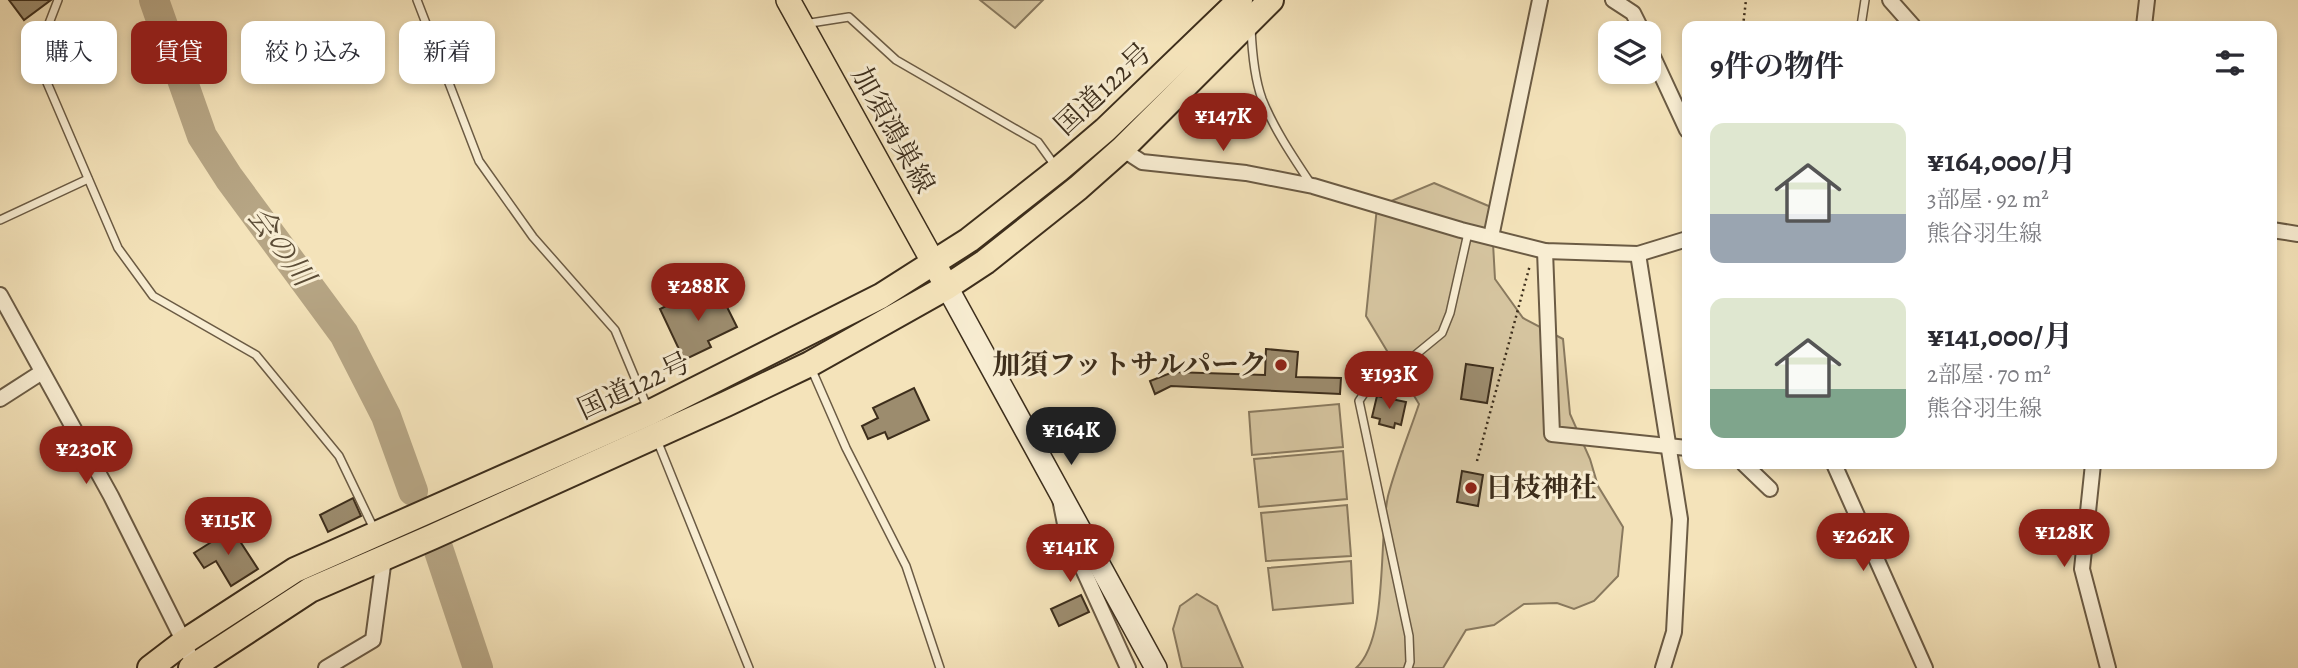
<!DOCTYPE html>
<html lang="ja">
<head>
<meta charset="utf-8">
<style>
  body { margin:0; font-family:Alegreya,"Noto Serif JP",serif; background:#f7f7f7; color:#2b2b33; height:100vh; display:flex; flex-direction:column; font-size:26px; white-space:nowrap }
  * { box-sizing:border-box; margin:0 }
  p { font-size:23px; color:#7c7c81 }
  .icon { flex:none; width:38px; height:38px; fill:none; stroke:currentColor; stroke-width:2; stroke-linecap:round; stroke-linejoin:round }
  .map { position:relative; flex:1; overflow:hidden }
  .panel { position:absolute; left:1682px; top:21px; width:595px; height:448px; display:flex; flex-direction:column; background:#fff; border-radius:14px; box-shadow:0 4px 10px #0003 }
  .panel>* { flex:none }
  .hud { position:absolute; left:21px; top:21px; width:665px; height:63px; display:flex; gap:14px }
  .fabs { position:absolute; left:1598px; top:21px; display:grid; gap:14px }
  .fabs a { display:grid; place-items:center; width:63px; height:63px; border-radius:14px; background:#fff; box-shadow:0 4px 10px #0003; font-size:35px }
  .price { position:absolute; translate:-50% -60px; padding:0 16px; border-radius:24px; background:#8f2418; color:#fff; font-size:23px; line-height:46px; filter:drop-shadow(0 2px 4px #0008) }
  .price::after { content:''; position:absolute; left:50%; top:42px; width:21px; height:16px; margin-left:-10px; background:inherit; clip-path:polygon(0 0,100% 0,50% 100%) }
  .price.on { background:#222; color:#fff }
  ul { padding:0; list-style:none }
  li { display:flex; align-items:center; gap:21px; height:175px; padding:0 28px }
  li span { display:grid; place-items:center; flex:none; width:196px; height:140px; border-radius:14px; color:#555 }
  li>.icon { margin-inline-start:auto }
  span .icon { width:84px; height:84px; fill:#fffc; stroke-width:1 }
  li b { font-size:30px }
  h2 { display:flex; justify-content:space-between; align-items:center; height:84px; padding:0 28px; font-size:30px }
  .pill { padding:0 24px; border-radius:14px; background:#fff; box-shadow:0 4px 10px #0003; font-size:24px; line-height:63px }
  .pill.on { background:#8f2418; color:#fff }
  .map>svg:first-child { display:block }
</style>
</head>
<body>
<div class="map">
<svg width="2298" height="668" viewBox="0 0 2298 668">
  <rect width="100%" height="100%" fill="#f4e3ba"/>
  <filter id="stains"><feTurbulence type="fractalNoise" baseFrequency=".00286" numOctaves="4"/><feColorMatrix values="0 0 0 0 .2 0 0 0 0 .09 0 0 0 0 .02 0 0 0 .5 -.17"/></filter>
  <radialGradient id="worn" r=".72"><stop offset=".6" stop-color="#630" stop-opacity="0"/><stop offset="1" stop-color="#630" stop-opacity=".3"/></radialGradient>
  <!-- green -->
  <g fill="#d5c49f" stroke="#89795e" stroke-width="2">
    <path d="M980,0H1043L1015,28Z"/>
    <path d="M1434,183L1491,207L1495,279L1523,318L1563,339L1570,414L1590,459L1598,486L1623,527L1618,576L1594,601L1574,609L1557,603L1524,604L1494,625L1466,630L1443,668H1356C1389,638 1378,540 1388,496C1396,465 1409,434 1419,404L1366,316L1377,207Z"/>
    <path d="M1339,404L1343,447L1252,455L1249,412Z"/>
    <path d="M1343,451L1347,499L1259,507L1254,459Z"/>
    <path d="M1347,505L1351,556L1266,561L1261,513Z"/>
    <path d="M1351,561L1353,603L1273,610L1268,568Z"/>
    <path d="M1197,594L1217,606L1243,668H1182L1173,629L1180,606Z"/>
  </g>
  <g fill="none" stroke-linecap="round" stroke-linejoin="round">
    <!-- river -->
    <g stroke="#b6a584" stroke-width="30">
      <path d="M154,0L202,136L229,178L344,334L386,416L413,491"/>
      <path d="M438,548L478,668"/>
    </g>
  </g>
  <!-- building -->
  <g fill="#9c8c6e" stroke="#3d2e1c" stroke-width="2">
    <path d="M9,0H51L24,20Z"/>
    <path d="M719,291L737,327L708,341L711,347L684,360L660,309L687,296L691,305Z"/>
    <path d="M1266,349L1298,352L1296,377L1341,378L1340,394L1171,386L1155,394L1150,381L1173,372L1265,375Z"/>
    <path d="M1466,364L1493,368L1487,403L1461,399Z"/>
    <path d="M914,388L929,420L888,439L885,432L868,439L862,426L878,418L873,408Z"/>
    <path d="M1377,396L1406,402L1401,425L1395,423L1394,428L1379,424L1380,419L1372,417Z"/>
    <path d="M1462,471L1483,475L1478,506L1457,502Z"/>
    <path d="M353,498L361,516L328,532L320,515Z"/>
    <path d="M232,529L258,569L231,586L216,561L204,568L194,553Z"/>
    <path d="M1081,595L1089,612L1059,626L1051,609Z"/>
  </g>
  <g fill="none" stroke-linecap="round" stroke-linejoin="round">
    <!-- service casing -->
    <g stroke="#6b5b44" stroke-width="10">
      <g id="service">
        <path d="M58,0L43,39L39,64L118,248L153,296L256,355L339,456L375,531"/>
        <path d="M417,0L479,161L533,237L615,330L648,409"/>
        <path d="M804,24L849,17L896,60L1038,142L1056,167"/>
        <path d="M1861,26L1865,0"/>
        <path d="M1251,28C1252,51 1254,77 1262,99C1274,129 1293,157 1311,184"/>
        <path d="M0,220L88,179"/>
        <path d="M811,368L846,448L906,566L940,668"/>
        <path d="M657,440L749,668"/>
        <path d="M1408,668L1410,662L1409,636L1359,401L1367,389L1386,379L1442,333L1450,313L1468,233"/>
      </g>
    </g>
    <!-- minor casing -->
    <g stroke="#6b5b44" stroke-width="18">
      <g id="minor">
        <path d="M1613,0L1633,13L1643,33"/>
        <path d="M1890,0L1913,26"/>
        <path d="M2144,26L2147,0"/>
        <path d="M1648,46L1687,130"/>
        <path d="M1122,149L1142,162L1246,173L1313,186L1461,230L1545,251L1638,254L1687,239"/>
        <path d="M2272,230L2298,234"/>
        <path d="M1491,237L1540,0"/>
        <path d="M1545,251L1552,434L1687,448"/>
        <path d="M1638,254L1680,519L1674,632L1663,668"/>
        <path d="M0,295L111,496L184,642L194,666"/>
        <path d="M0,399L42,372"/>
        <path d="M1744,464L1770,489"/>
        <path d="M1834,464L1925,668"/>
        <path d="M2093,464L2082,569L2108,668"/>
        <path d="M1060,499L1067,534L1128,668"/>
        <path d="M326,668L373,640L384,558"/>
      </g>
    </g>
    <!-- secondary casing -->
    <g stroke="#3d2e1c" stroke-width="24">
      <path id="secondary" d="M947,287L1156,668"/>
    </g>
    <!-- primary casing -->
    <g stroke="#3d2e1c" stroke-width="26">
      <path id="primary" d="M788,0L947,287"/>
    </g>
    <!-- trunk casing -->
    <g stroke="#3d2e1c" stroke-width="28">
      <g id="trunk">
        <path d="M150,668L184,642L295,570L649,413L881,296L969,240L1058,170L1105,130L1240,0"/>
        <path d="M191,668L310,590L432,537L726,404L810,364L947,287L985,262L1078,188L1122,149L1271,0"/>
      </g>
    </g>
    <!-- path -->
    <g stroke="#3d2e1c" stroke-width="2.5" stroke-dasharray="2 3.5" stroke-linecap="butt">
      <path d="M1743,26L1746,0"/>
      <path d="M1477,461L1530,265"/>
    </g>
    <!-- service -->
    <use href="#service" stroke="#f8edd2" stroke-width="7"/>
    <!-- minor -->
    <use href="#minor" stroke="#f8edd2" stroke-width="14"/>
    <!-- secondary -->
    <use href="#secondary" stroke="#f8edd2" stroke-width="21"/>
    <!-- primary -->
    <use href="#primary" stroke="#f4e3ba" stroke-width="23"/>
    <!-- trunk -->
    <use href="#trunk" stroke="#f4e3ba" stroke-width="24"/>
  </g>
  <!-- markers -->
  <g fill="#8f2418" stroke="#f8edd2" stroke-width="2.5">
    <circle cx="1281" cy="365" r="7"/>
    <circle cx="1471" cy="488" r="7"/>
  </g>
  <g text-anchor="middle" dominant-baseline="central" stroke-width="6" stroke-linejoin="round" paint-order="stroke">
    <!-- street labels -->
    <g font-size="28" fill="#3d2e1c" stroke="#f8edd2">
      <text transform="translate(1103 89) rotate(-43)">国道122号</text>
      <text transform="translate(893 130) rotate(61)">加須鴻巣線</text>
      <text transform="translate(634 386) rotate(-25)">国道122号</text>
    </g>
    <!-- poi labels -->
    <g font-size="28" font-weight="bold" fill="#3d2e1c" stroke="#f8edd2" text-anchor="end">
      <text x="1267" y="365">加須フットサルパーク</text>
      <text x="1485" y="488" text-anchor="start">日枝神社</text>
    </g>
    <!-- water labels -->
    <g font-size="30" font-style="italic" fill="#5b4c36" stroke="#f8edd2">
      <text transform="translate(281 246) rotate(54)">会の川</text>
    </g>
  </g>
  <rect width="100%" height="100%" filter="url(#stains)"/>
  <rect width="100%" height="100%" fill="url(#worn)"/>
</svg>
<div class="fabs">
<a><svg class="icon" aria-label="layers" viewBox="0 0 24 24"><path d="M12 4l9 5-9 5-9-5zM3 14l9 5 9-5"/></svg></a>
</div>
<b class="price" style="left:1223px;top:153px">¥147K</b>
<b class="price" style="left:698px;top:323px">¥288K</b>
<b class="price" style="left:1389px;top:411px">¥193K</b>
<b class="price on" style="left:1071px;top:467px">¥164K</b>
<b class="price" style="left:86px;top:486px">¥230K</b>
<b class="price" style="left:228px;top:557px">¥115K</b>
<b class="price" style="left:2064px;top:569px">¥128K</b>
<b class="price" style="left:1863px;top:573px">¥262K</b>
<b class="price" style="left:1070px;top:584px">¥141K</b>
<div class="hud">
<a class="pill">購入</a>
<a class="pill on">賃貸</a>
<a class="pill">絞り込み</a>
<a class="pill">新着</a>
</div>
<section class="panel">
<h2>9件の物件<svg class="icon" aria-label="filters" viewBox="0 0 24 24"><path d="M4 7h16M4 17h16"/><circle cx="9" cy="7" r="2"/><circle cx="15" cy="17" r="2"/></svg></h2>
<ul>
<li><span style="background:linear-gradient(#dfe7d0 65%,#9aa5b1 0)"><svg class="icon" aria-label="home" viewBox="0 0 24 24"><path d="M3 11l9-7 9 7M6 9v11h12V9"/></svg></span><div><b>¥164,000/月</b><p>3部屋 · 92 m²</p><p>熊谷羽生線</p></div></li>
<li><span style="background:linear-gradient(#dfe7d0 65%,#7fa58c 0)"><svg class="icon" aria-label="home" viewBox="0 0 24 24"><path d="M3 11l9-7 9 7M6 9v11h12V9"/></svg></span><div><b>¥141,000/月</b><p>2部屋 · 70 m²</p><p>熊谷羽生線</p></div></li>
</ul>
</section>
</div>
</body>
</html>
